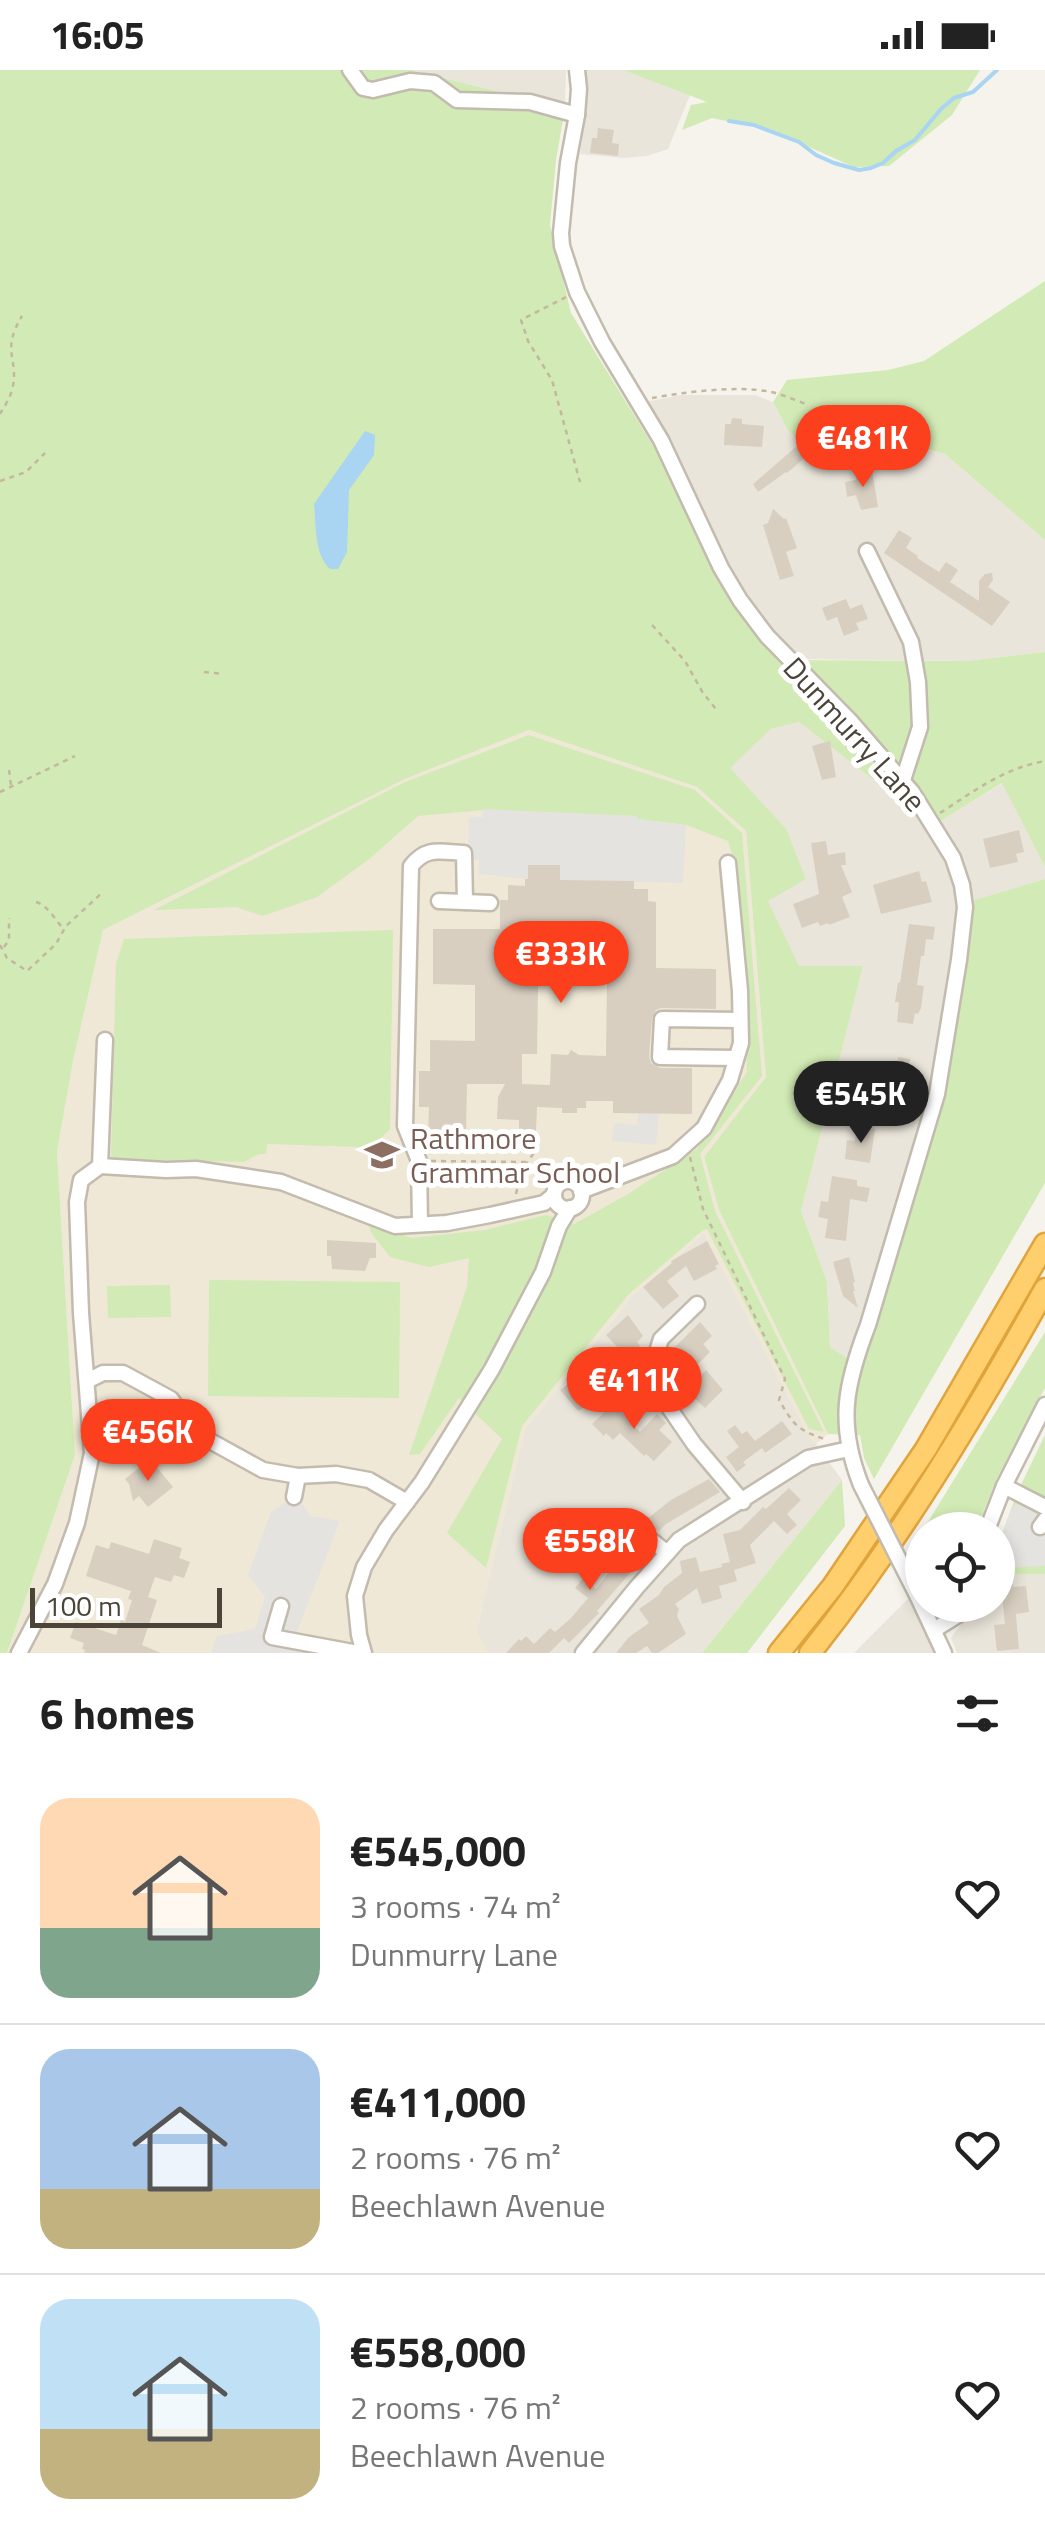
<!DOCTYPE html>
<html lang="en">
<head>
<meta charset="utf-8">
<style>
  body { margin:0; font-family:"Titillium Web",sans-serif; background:#f2f2f2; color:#222; height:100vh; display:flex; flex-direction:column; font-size:38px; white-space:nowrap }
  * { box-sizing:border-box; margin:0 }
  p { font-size:32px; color:#767676 }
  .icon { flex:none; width:55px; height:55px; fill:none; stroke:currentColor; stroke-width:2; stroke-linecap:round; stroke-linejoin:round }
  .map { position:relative; height:1583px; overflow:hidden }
  .drawer { display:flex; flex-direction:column; background:#fff; flex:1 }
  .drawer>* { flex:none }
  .buttons { position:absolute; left:905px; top:1442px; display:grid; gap:20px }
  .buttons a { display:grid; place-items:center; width:110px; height:110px; border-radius:50%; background:#fff; box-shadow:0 5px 15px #0003; font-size:50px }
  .scale { position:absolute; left:30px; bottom:25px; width:192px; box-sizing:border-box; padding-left:10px; border:5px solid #4b4439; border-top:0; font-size:28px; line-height:35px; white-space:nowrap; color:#4b4439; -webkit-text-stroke:8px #fff; paint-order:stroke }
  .price { position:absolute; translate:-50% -85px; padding:0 22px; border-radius:35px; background:#fc3f1d; color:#fff; font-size:32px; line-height:65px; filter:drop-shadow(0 2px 5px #0008) }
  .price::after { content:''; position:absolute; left:50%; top:60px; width:30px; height:22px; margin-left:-15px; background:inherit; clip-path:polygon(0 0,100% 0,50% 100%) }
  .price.on { background:#222; color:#fff }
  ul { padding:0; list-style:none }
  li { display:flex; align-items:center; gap:30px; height:250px; padding:0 40px }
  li+li { border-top:2px solid #e0e0e0 }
  li span { display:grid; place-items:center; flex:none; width:280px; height:200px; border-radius:30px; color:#555 }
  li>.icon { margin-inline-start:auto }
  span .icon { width:120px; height:120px; fill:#fffc; stroke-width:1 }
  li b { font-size:42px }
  h2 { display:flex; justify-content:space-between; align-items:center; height:120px; padding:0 40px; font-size:42px }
  .status { display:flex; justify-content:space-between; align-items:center; height:70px; padding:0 50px; background:#fff; direction:ltr }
  .status svg { height:28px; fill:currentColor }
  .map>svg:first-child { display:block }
</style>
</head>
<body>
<div class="status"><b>16:05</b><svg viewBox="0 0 49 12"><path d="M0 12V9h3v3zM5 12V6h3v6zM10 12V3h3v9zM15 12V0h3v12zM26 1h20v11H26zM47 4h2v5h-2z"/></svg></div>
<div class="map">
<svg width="1045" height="1583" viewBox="0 0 1045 1583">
  <rect width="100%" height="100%" fill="#f6f3ec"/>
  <!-- residential -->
  <g fill="#eae5da">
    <path d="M411,0H566L565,38Z"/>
    <path d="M586,0H623L690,25L668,79L647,86L623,88L580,84L586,42Z"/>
    <path d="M681,325H755L773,332L788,360L851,357L945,384L1045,470V582L967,591L789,589L741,520L646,332Z"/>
    <path d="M799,652L872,709L905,708L939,751L1003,713L1045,797V809L964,833L937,1024L854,1293L830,1277L827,1212L801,1141L863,896H799L767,830L806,808L729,698L771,659Z"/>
    <path d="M704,1163L805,1359L842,1410L702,1583H488L476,1562L525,1359L633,1225Z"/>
    <path d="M1045,1504V1583H957L951,1568L975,1535H998V1505Z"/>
    <path d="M909,1528L934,1583H854Z"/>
  </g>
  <!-- education -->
  <path fill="#efe8d6" d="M529,660L697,717L746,761L766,1007L704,1088L719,1140L828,1364L815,1375L805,1360L704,1163L633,1225L525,1359L476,1562L488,1583H7L75,1385L57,1082L73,991L103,860L405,709Z"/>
  <!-- green -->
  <g fill="#d2eab5">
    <path d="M0,0H411L565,38L556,90L550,155L571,243L655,379L735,533L777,590L967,591L1045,582V797L1002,713L940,751L906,708L872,709L799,652L771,659L730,698L786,759L806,809L768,831L799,896H863L801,1141L827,1212L830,1277L853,1292L937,1024L964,833L1045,809V1113L874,1409L864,1388L860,1365L828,1364L719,1140L704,1087L766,1007L746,761L697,717L529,660L405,709L103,860L73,991L57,1082L75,1385L7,1583H0Z"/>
    <path d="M623,0H980L952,45L889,96L854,97L773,61L712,48L682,60L691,35L707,32Z"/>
    <path d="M1045,211V470L945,384L851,357L808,381L788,360L773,332L787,310L888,300L924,291Z"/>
    <path d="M529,665L695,720L742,763L762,1006L700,1084L715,1141L824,1362L809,1359L707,1159L703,1160L629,1224L522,1356L486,1498L447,1463L502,1369L459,1328L420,1384L409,1385L467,1217L469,1188L429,1197L390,1187L372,1164L366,1150L411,1168L485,1160L546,1145L574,1154L628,1124L697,1079L747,1002L745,926L729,887L720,814L733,787L728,771L686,755L637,749L636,746L483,740L418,746L368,790L317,827L263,846L236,837L154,840L405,712Z"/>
    <path d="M393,860L390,1059L378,1071L361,1077L267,1074L266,1084H259L244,1092L111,1089L116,894L124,869Z"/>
    <path d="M209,1210L400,1212L399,1328L208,1326Z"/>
    <path d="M170,1215L171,1247L108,1248L107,1216Z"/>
    <path d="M1045,1262V1318L996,1410L976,1460H923Z"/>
    <path d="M1045,1365V1504L998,1505V1475L1017,1423Z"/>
    <path d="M842,1410L845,1456L747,1583H702Z"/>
  </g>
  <!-- parking -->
  <g fill="#e5e3e0">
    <path d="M483,739L637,746V749L686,755L683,813L560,810V795H529L528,809L479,804V790L468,789L469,747H483Z"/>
    <path d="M639,1042L659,1044L656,1075L612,1071L614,1053L637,1055Z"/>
    <path d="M294,1427L301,1431L310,1446L340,1451L295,1567L339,1583H211L217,1566L255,1559L265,1527L248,1505L271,1442Z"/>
    <path d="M1015,1434L1045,1440V1496L1008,1498L998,1487L1007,1449Z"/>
  </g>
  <!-- water -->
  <path fill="#a9d4f2" d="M365,361L375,365L374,385L349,420L347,482L338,499H330C314,484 316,454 314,434Z"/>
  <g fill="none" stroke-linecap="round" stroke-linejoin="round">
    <!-- stream -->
    <path stroke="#a9d4f2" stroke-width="4" d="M729,51L754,55L799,72L816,85L834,93L859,100L871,98L883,93L896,81L915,70L941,39L954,28L973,22L997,0"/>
  </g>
  <!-- building -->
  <g fill="#d8cfc1" fill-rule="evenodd">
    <path d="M598,58L614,60L612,73L619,74L618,86L590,83L592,68H597Z"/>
    <path d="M732,348L742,349V354L764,356L762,377L724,375L725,354H731Z"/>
    <path d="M798,375L807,386L787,403L786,402L758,422L753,414Z"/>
    <path d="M872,400L878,437L861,440L856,425L847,427L845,412L856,410V407L860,406V402Z"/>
    <path d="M773,439L784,449L786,448L797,478L786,482L794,506L780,510L763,455L768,453Z"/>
    <path d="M899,460L912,468L906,478L918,486L917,488L939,502L946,492L958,500L950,512L979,531V511L985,504L992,503L993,510L988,517L1010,532L992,556L884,483Z"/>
    <path d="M846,529L850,539L862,534L868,549L856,553L859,560L844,566L837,547L827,551L822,538Z"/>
    <path d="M830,671L836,707L822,710L812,676Z"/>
    <path d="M1019,760L1024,782L1016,784L1018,792L990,798L983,769Z"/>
    <path d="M826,771L828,785L845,782L846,795H841L852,822L842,827L850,847L829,855L828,853L820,856L818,852L802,858L793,834L819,824L811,773Z"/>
    <path d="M528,795H560V810L634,811V819H648V831L656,832V898L716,899V939L661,938L656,940L652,948L649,986L651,993L660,998H692V1044L613,1043V1031H586V1038H577V1043H562V1038L537,1037L536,1061H519V1050L497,1049L498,1027L505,1014H467L466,1065L428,1064L429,1037H419V1001H430V970L475,971V915L433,914V859H500V830H508V815L525,816V809H528ZM539,856L600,857L569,877L564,882L562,896L568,908L581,914H588L607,906L606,986L579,985L571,980L568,985L551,984L550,1015L522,1014V984H537Z"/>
    <path d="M919,801L922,812L926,811L932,832L881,844L873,815Z"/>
    <path d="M909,854L935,857L933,870L926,869L924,886H921L917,915L924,916L921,938L918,944L915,943L913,954L897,952L899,932H895L898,912L900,913Z"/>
    <path d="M898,987L910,989L908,998L913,999L911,1012L907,1011L905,1022L900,1021L897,1047L892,1046L890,1056L877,1054L882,1019L887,1020L891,996L897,997Z"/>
    <path d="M857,1057L875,1059L870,1093L845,1089L847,1070L855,1071Z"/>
    <path d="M832,1106L857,1110V1116L870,1118L867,1132L850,1129L846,1171L825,1168L828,1149L818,1147L821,1131L828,1132Z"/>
    <path d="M327,1170L376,1173V1188H370L365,1201L332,1199L331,1186H327Z"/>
    <path d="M707,1171L719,1194L715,1196L717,1199L694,1211L686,1196L667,1211L679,1226L663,1239L643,1217L672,1193L671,1191Z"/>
    <path d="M849,1187L855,1212L853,1213L855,1221H853L858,1238L843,1226L833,1192Z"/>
    <path d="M628,1245L643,1266L637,1272L640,1276L627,1287L606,1265Z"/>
    <path d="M700,1252L712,1266L703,1274L710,1282L693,1299L673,1279Z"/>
    <path d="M591,1294L599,1304L590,1310L601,1326L578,1341L560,1320L584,1303L582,1300Z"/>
    <path d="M706,1300L723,1320L705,1338L686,1320Z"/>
    <path d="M613,1334L640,1362L657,1344L666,1353L659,1360L672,1372L654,1391L646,1384L644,1386L620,1363L613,1370L606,1363L604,1366L592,1354Z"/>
    <path d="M782,1351L792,1364L765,1383L762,1378L743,1392L746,1395L737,1402L726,1387L739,1377L727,1361L735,1355L742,1364L747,1361L755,1371Z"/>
    <path d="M150,1389L173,1417L148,1437L139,1426L133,1431L129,1414L125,1409Z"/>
    <path d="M709,1409L720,1422L715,1425L666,1454L658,1462L647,1449L671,1430Z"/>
    <path d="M789,1418L801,1430L787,1444L797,1455L787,1464L774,1451L750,1475L756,1493L734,1500L737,1511L719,1516L722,1528L702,1534L697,1518L675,1534L679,1539L677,1546L686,1564L658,1583H652L647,1576L636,1583H616L629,1567L649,1553L639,1539L659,1525L664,1517L682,1503L680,1491L696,1487L700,1502L722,1497L721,1494L730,1492L723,1464L740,1460L763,1437L766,1439Z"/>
    <path d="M610,1454L624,1466L621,1469L644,1487L597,1541L599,1543L569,1573L564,1568L549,1583H506L519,1569L521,1571L526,1566L534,1574L550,1558L555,1562L571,1548L588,1528L575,1518L583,1508L596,1519L610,1501L603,1495L608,1487L593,1477Z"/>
    <path d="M154,1469L182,1478L179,1488L190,1492L184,1508L174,1505L171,1512L155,1507L148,1527L157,1530L142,1575L161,1583H84L85,1580L82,1579L84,1573L70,1568L76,1552L116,1565L121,1550L125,1552L132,1530L128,1529L131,1521L86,1506L96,1475L109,1479L111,1472L149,1484Z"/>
    <path d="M1013,1514V1517L1026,1516L1029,1542L1016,1544L1019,1579L997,1581L994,1555L1005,1554L1001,1515Z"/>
  </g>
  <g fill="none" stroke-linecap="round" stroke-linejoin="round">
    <!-- minor casing -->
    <g stroke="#c2bbae" stroke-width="19">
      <g id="minor">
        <path d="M350,0L363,18L373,20L410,11L434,13L457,30L530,32L577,45"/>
        <path d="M577,0L579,19L577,45L568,93L561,163L562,176L577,222L602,272L661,370L721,498L740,530L767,566L852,653L912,722L953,788L962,815L965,837L959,890L937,1024L868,1255C845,1315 837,1354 861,1415"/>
        <path d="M867,481L911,572L918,612L920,657L903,710"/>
        <path d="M439,831L490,833"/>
        <path d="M736,988L660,987L662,949L740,950"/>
        <path d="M100,1096L105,970"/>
        <circle cx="568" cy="1125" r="14"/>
        <path d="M581,1121L673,1086L704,1058L730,1010L741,973L740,921L728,793"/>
        <path d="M420,1154L419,1091L405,1056L411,796C427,776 440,782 464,783L465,832"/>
        <path d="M697,1234L661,1269L653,1294L655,1317L694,1374L743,1432"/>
        <path d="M87,1311L103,1303H123L171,1329L185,1349L203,1367L263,1400L298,1406L336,1404L369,1410L407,1432"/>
        <path d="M638,1325L655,1317"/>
        <path d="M1004,1416L1045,1437"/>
        <path d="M294,1427L298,1406"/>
        <path d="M626,1449L667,1483"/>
        <path d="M1040,1457L1045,1450"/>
        <path d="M987,1460L1004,1416L1045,1335"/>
        <path d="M917,1525L944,1583"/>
        <path d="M281,1536L272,1567L358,1583"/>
        <path d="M934,1560L958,1545L965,1535"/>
        <path d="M19,1583L55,1514L77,1453L92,1383L81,1243L77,1132L81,1110L100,1096L166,1100L196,1099L281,1112L395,1156L447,1153L490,1145L544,1133L554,1125"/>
        <path d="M364,1583L359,1565L355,1526L364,1497L386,1460L422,1412L492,1299L543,1202L559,1156L570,1138"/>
        <path d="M583,1583L637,1517L679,1470L808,1388L849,1379"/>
      </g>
    </g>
    <!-- highway casing -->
    <g stroke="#e0a43c" stroke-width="25">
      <g id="highway">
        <path d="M779,1583L833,1516L926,1379L1045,1174"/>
        <path d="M810,1583C900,1470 975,1345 1045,1219"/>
      </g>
    </g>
    <!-- path -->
    <g stroke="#c4b79f" stroke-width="2.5" stroke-dasharray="5 5" stroke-linecap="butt">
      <path d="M566,227L521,250L528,271L552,310L580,412"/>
      <path d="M652,328C685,322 739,315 771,322C784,325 797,331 809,335"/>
      <path d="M0,344C4,337 10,328 12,320C20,289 0,282 22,246"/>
      <path d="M0,411L26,402L45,383"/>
      <path d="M652,555L685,591L703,623L716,639"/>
      <path d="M204,602L223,604"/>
      <path d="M9,700L11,715"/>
      <path d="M0,722L75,686"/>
      <path d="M940,743C976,720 1002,699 1045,691"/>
      <path d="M36,832C47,835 54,848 62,857"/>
      <path d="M0,875L7,888L27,901L56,874L66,856L103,822"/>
      <path d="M4,877L9,870V848"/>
      <path d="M690,1087L703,1139L785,1309L779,1330C794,1355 796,1359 824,1369"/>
      <path d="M431,1091L526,1092"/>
      <path d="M516,1124L521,1102L535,1081V1067"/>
    </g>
    <!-- minor -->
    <use href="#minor" stroke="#fff" stroke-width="14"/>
    <!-- highway -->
    <use href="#highway" stroke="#ffcf6e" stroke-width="20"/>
    <!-- minor-bridge casing -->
    <g stroke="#c2bbae" stroke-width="19" stroke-linecap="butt">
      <path id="minor-bridge" d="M861,1415L917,1525"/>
    </g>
    <!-- minor-bridge -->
    <use href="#minor-bridge" stroke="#fff" stroke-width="14"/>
  </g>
  <!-- icons -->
  <defs>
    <g id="school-bare" transform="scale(2.7)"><path d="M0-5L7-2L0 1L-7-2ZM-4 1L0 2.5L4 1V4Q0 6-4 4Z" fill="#8d6e63" stroke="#fff" stroke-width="2.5" paint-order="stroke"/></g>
  </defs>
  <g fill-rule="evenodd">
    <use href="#school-bare" x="382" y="1085"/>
  </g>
  <g text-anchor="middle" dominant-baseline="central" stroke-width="10" stroke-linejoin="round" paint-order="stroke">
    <!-- street labels -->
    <g font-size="30" fill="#4b4439" stroke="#fff">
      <text transform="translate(855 664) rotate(48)">Dunmurry Lane</text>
    </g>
    <!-- education labels -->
    <g font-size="30" fill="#785e54" stroke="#fff" text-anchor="start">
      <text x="410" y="1068">Rathmore<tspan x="410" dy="34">Grammar School</tspan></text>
    </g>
  </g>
</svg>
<div class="buttons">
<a><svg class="icon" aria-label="locate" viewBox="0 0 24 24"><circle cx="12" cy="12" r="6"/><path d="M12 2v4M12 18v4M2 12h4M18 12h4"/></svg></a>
</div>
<div class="scale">100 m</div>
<b class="price" style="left:863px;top:420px">€481K</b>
<b class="price" style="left:561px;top:936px">€333K</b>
<b class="price on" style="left:861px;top:1076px">€545K</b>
<b class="price" style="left:634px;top:1362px">€411K</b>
<b class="price" style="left:148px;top:1414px">€456K</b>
<b class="price" style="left:590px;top:1523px">€558K</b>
</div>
<section class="drawer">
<h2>6 homes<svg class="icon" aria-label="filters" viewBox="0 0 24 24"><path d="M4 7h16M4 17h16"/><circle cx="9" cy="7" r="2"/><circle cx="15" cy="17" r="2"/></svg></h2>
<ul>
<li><span style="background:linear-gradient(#ffd9b3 65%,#7fa58c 0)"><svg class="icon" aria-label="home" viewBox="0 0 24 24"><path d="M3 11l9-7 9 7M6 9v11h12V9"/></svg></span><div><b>€545,000</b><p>3 rooms · 74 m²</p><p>Dunmurry Lane</p></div><svg class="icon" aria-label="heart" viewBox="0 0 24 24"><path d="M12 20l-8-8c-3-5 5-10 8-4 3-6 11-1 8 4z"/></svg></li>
<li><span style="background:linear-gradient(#a9c7e8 70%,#c2b280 0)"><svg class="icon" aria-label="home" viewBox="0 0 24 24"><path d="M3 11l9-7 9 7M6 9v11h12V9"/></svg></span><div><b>€411,000</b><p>2 rooms · 76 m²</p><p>Beechlawn Avenue</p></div><svg class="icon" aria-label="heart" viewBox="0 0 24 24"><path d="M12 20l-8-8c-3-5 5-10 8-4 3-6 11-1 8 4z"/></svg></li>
<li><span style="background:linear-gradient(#bfe0f5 65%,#c2b280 0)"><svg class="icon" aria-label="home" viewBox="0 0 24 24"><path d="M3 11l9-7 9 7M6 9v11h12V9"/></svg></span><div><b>€558,000</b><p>2 rooms · 76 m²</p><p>Beechlawn Avenue</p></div><svg class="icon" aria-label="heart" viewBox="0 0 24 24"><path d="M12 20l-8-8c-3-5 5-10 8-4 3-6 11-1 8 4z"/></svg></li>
</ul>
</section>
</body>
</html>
